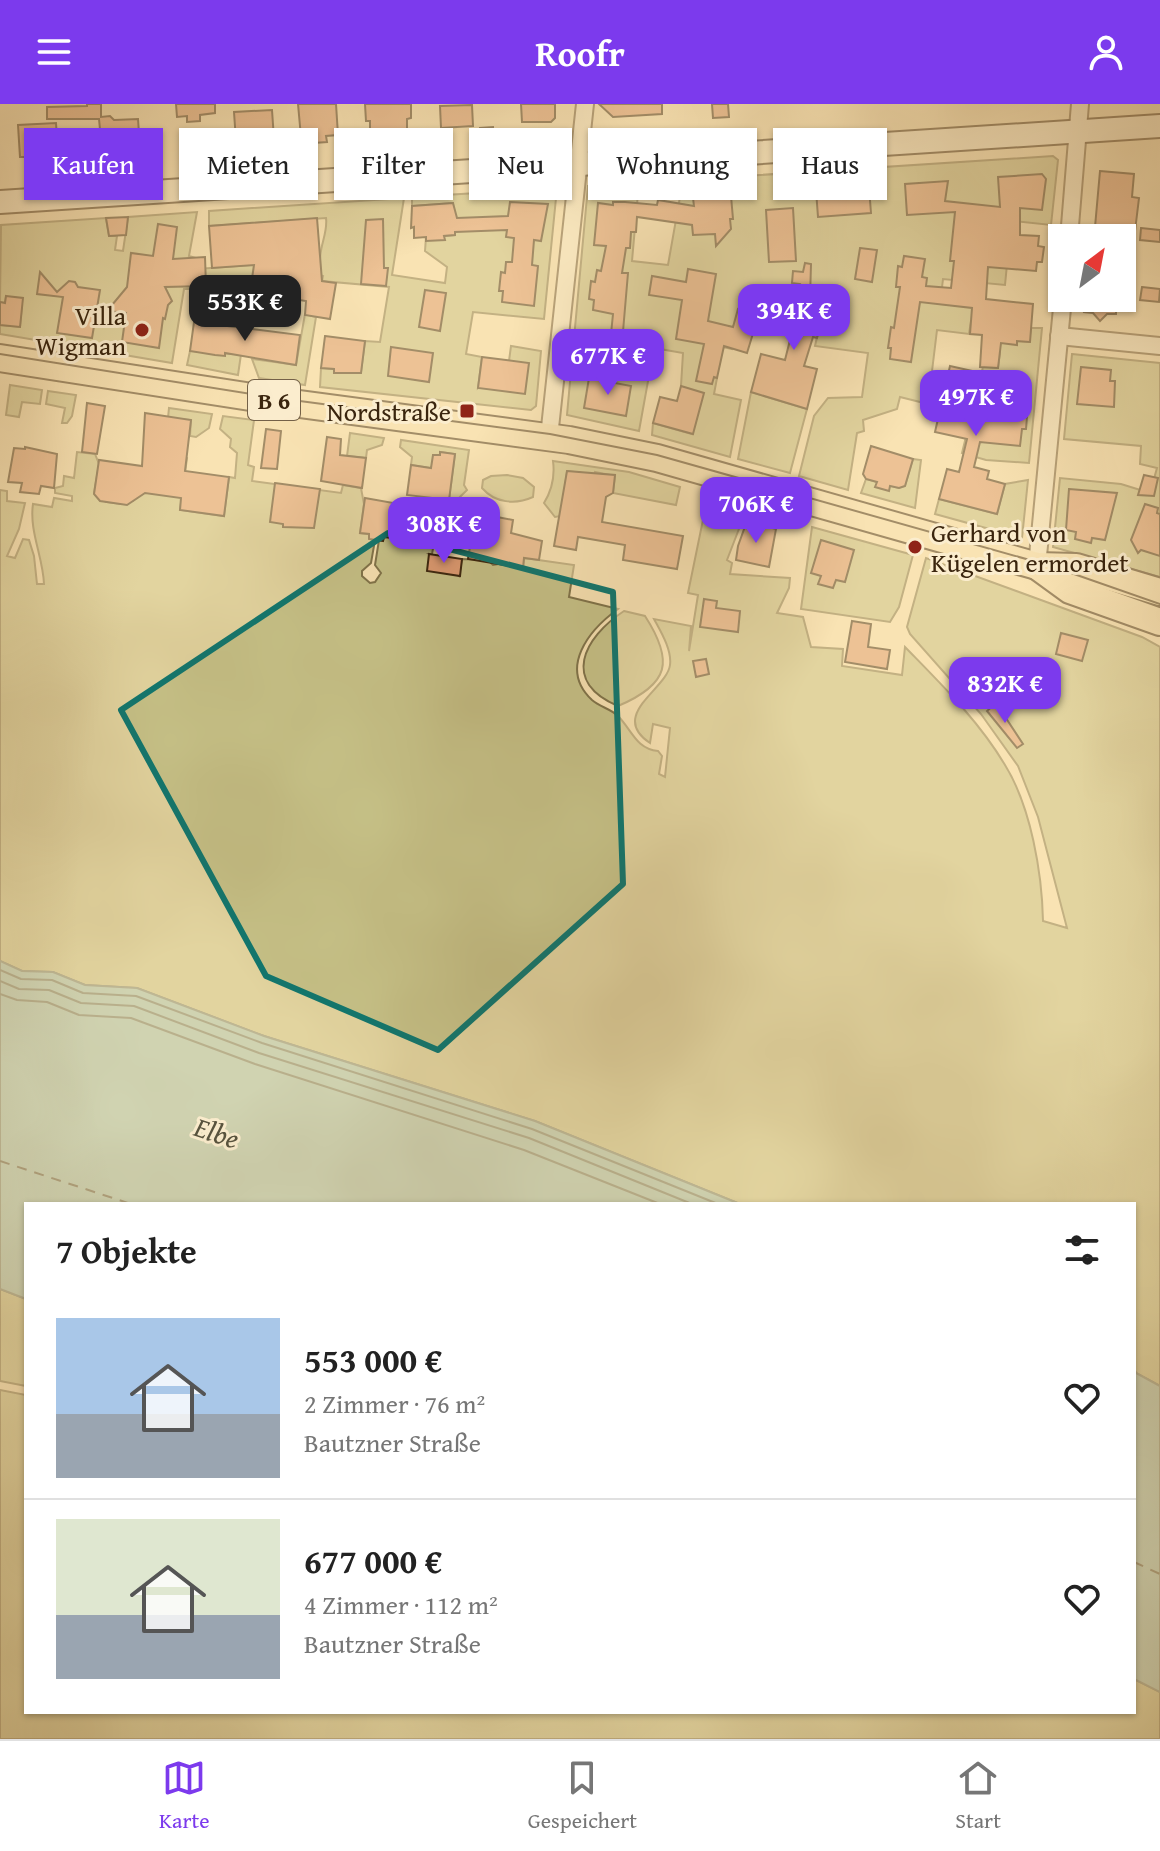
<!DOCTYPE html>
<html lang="de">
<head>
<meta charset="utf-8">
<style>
  body { margin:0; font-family:"Gentium Book Plus",serif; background:#f2f2f2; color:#222; height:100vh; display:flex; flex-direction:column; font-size:30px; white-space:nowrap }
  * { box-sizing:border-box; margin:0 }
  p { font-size:26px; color:#767676 }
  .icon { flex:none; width:44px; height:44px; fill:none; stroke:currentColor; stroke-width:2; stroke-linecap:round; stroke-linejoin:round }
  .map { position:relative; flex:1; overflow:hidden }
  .panel { position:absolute; left:24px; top:1098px; width:1112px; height:512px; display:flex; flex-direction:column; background:#fff; border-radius:0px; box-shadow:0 2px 6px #0004 }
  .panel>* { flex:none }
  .banner { position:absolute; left:24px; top:24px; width:1112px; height:72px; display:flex; gap:16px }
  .needle { width:52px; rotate:32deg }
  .tools { position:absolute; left:1048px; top:120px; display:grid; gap:16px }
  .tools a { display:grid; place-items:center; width:88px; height:88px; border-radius:0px; background:#fff; box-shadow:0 2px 6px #0004; font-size:40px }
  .price { position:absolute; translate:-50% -68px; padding:0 18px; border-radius:16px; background:#7c3aed; color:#fff; font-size:26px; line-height:52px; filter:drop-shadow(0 2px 4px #0008) }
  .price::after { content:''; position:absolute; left:50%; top:48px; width:24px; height:18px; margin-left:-12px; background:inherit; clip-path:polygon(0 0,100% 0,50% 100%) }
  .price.on { background:#222; color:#fff }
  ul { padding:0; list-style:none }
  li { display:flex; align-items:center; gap:24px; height:200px; padding:0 32px }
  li+li { border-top:2px solid #e0e0e0 }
  li span { display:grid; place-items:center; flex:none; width:224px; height:160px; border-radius:0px; color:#555 }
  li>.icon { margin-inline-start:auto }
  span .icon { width:96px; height:96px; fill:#fffc; stroke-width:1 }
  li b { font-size:34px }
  h2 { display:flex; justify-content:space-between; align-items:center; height:96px; padding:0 32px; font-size:34px }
  .chip { padding:0 28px; border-radius:0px; background:#fff; box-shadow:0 2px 6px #0004; font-size:28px; line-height:72px }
  .chip.on { background:#7c3aed; color:#fff }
  header { display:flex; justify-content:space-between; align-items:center; height:104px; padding:0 32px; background:#7c3aed; color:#fff; font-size:36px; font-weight:700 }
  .tab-bar { display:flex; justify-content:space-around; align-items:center; height:112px; border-top:2px solid #e0e0e0; background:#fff; font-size:22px; color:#767676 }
  .tab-bar a { display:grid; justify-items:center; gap:4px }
  .tab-bar .on { color:#7c3aed }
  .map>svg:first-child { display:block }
</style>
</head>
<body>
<header><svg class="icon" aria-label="menu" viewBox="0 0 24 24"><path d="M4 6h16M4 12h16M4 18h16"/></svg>Roofr<svg class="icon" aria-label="person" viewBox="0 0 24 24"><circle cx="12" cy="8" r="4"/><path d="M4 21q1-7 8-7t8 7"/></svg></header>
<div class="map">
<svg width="1160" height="1635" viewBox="0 0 1160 1635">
  <rect width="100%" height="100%" fill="#f9e3b3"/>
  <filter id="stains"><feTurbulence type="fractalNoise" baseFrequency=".0025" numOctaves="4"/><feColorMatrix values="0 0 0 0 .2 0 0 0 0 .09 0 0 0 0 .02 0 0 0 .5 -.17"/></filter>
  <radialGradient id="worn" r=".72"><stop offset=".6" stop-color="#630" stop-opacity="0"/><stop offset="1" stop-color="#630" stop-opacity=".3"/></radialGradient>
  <!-- green -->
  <g fill="#c6c187" stroke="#80734a" stroke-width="2" fill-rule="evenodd">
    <path d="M1053,52L1058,56L1051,121L987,114L1010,130L1005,181L943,175L940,200L985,201L984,218L971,217L969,230L937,226L928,300L900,293L897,305L863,316L864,327L857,329L848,386L799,372L814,312L828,294L862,293L868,249L815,242L825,198L797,192L789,227L761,215L762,200L747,196L732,245L723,243L714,273L717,274L714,290L741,296L730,353L652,331L653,319L692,330L681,282L683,249L654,244L639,327L567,311L588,82L639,78L632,157L668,161L683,76Z"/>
    <path d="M557,84L544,215L473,208L466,250L482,253L478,284L509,257L511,242L541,247L536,302L531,306L320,283L321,264L334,265L335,269L361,268L365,237L380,238L389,183L322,177L323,172L319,171L252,174L238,271L187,261L190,247L231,250L241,184L184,185L172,259L0,230V221L20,223L22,201L6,192L5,199L0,198L1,121L106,114L109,132H117L115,146L123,147L128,113L197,108L189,152L196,154L197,165L320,156C320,141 328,128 326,114L209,122V107L404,94L392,171L445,179L447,163L425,147L426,133L455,131L453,99L412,102V93Z"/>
    <path d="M305,210L316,213L305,281L259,274L252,255L296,261Z"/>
    <path d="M1031,224H1042L1029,359L986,356L962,349L983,263L998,264L1000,249L994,235L1029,238Z"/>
    <path d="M1072,250L1160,259V473L1053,443L1060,374L1121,380L1150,389L1157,364L1140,360L1141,342L1064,335Z"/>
    <path d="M10,281L42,286L40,300L22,298L19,313L6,311Z"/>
    <path d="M48,287L76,291L72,312L67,319H62L65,304L46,300Z"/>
    <path d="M751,288L807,305L790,369L738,355Z"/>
    <path d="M169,304L212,310L209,324L196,333L190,332L191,316L177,315L172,352L187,354L180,406L224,412L229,373L235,374L237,349L230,343L231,335L220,325L223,312L254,316L248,361L254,363L252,377L341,389L343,381L361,384L364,400L360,429L369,430V435L375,436L371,459L362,467V472L370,479L375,478L381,469L375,461L379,436L383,437L384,433L403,435L405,431L420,433L430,364L411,361L412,353L400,343L401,336L469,346L464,381L467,386C444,408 437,418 432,450H429L459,472L462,455L488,456L493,461L505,459L523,464L524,454L574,461L569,493L618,505C589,526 558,564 592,596C600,603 611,605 618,612C632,626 636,645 658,647L662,652L659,670L665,673L670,624L653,620L650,639C608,611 667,585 670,561C672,546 661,528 654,515L691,522L689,547L698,491L688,489L705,406L742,417L727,456L732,459L730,470L790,474L789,484L777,509L803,513L811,543L843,545L842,562L902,571L905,543C941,580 979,617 1005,661C1031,703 1042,769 1043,817L1067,824L1038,713L1018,662L981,610L910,530L907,523L926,454L1142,533L1160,543V1282L1136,1269L1134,1264V1100H740L535,1017L264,932L137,884L85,881L53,868L22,867L0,857V386L7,387V397L25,399L19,425L7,452L15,454L23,435L29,436L34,452L37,480H44C43,453 29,427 33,400L52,403L54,394L72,397V392L55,389V384L63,382L64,372L74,374L77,348L95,350L99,360L94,389L96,392L107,393L106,398L121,400L122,395L133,397L164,353ZM441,348L455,350L449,396L434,394L433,351H440Z"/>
    <path d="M350,329L384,334L382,341L367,346L366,354L347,352Z"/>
    <path d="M913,355L921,356L915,404L861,389L866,375L899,384L905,382Z"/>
    <path d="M553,357L629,368L680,383L676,401L613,389L615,372L595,368L586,423L582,369L567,367L561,412L555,413L544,399C552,386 555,372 553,357Z"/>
    <path d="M507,371L523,374L534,383L533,393C515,401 495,399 482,384L483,376L491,372Z"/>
    <path d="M1028,376L1022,434L935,410L939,395L997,410L1005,380Z"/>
    <path d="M812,423L913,451L899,503L890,518L801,505Z"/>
    <path d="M624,507L645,512C674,557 670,580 618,602C561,578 583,534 624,507Z"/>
    <path d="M0,1185L26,1195V1282L0,1277Z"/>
    <path d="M0,1286L26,1291V1608H1134V1575L1160,1588V1635H0Z"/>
  </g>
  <!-- water -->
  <g fill="#9ebeaf" stroke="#76816f" stroke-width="2">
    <path d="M0,857L22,867L53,868L85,881L137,884L264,932L535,1017L740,1100H26V1195L0,1185Z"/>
    <path d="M1134,1264L1136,1269L1160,1282V1588L1134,1575Z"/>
  </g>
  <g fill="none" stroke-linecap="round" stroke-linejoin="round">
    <!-- shore -->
    <g stroke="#6c725e" stroke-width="2">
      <path d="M0,866L21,875L52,876L83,889L136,892L262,939L532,1025L718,1100"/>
      <path d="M0,877L19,885L49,886L81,899L134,902L259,949L529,1034L692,1100"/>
      <path d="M0,890L17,896L47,898L79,911L131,914L255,960L524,1046L660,1100"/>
    </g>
    <!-- ferry -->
    <g stroke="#58533e" stroke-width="2" stroke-dasharray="10 8" stroke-linecap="butt">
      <path d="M0,1057L131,1100"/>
      <path d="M1134,1458L1160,1470"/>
    </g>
  </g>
  <!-- building -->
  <g fill="#dd9a72" stroke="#3a250e" stroke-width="2">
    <path d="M87,0H101V13L110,12L114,16L138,15L140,44L129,45L128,49L115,50L113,46H102L99,15H47V3L87,2Z"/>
    <path d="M176,0H215V9L200,11V17L187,18V12L177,13Z"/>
    <path d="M298,0H336L338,31L326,32L327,38L314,39V33H301Z"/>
    <path d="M365,0H411V14L407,15V27L375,29V26H370V17H366Z"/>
    <path d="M521,0H555V14L551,18H522Z"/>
    <path d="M599,0H662V10L613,13Z"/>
    <path d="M712,0H728L729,13L713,14Z"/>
    <path d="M472,1L473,22L441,24L440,2Z"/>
    <path d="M272,6L274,35H262V40H249L248,36L236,37L234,8Z"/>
    <path d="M56,19L58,51H48L47,57L33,58L31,53H20L18,21Z"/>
    <path d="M493,23L494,39H481L480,24Z"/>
    <path d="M1100,67L1134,70L1132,93L1139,94L1135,127L1095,123Z"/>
    <path d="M1042,70L1046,75L1042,106L1020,104V131L1039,132L1038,142L1044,143L1042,158H1037L1036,167L988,163L986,195L1033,200L1030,238L1017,237V241L1001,239L998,264L980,263L982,231L970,230L972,204L920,198L911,258L890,255L891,244H888L891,223L894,224L900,183H896L898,162L902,163L904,152L925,155L922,173L927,174L926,182L951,184L954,157H950L955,108L907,111L905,80L948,77L945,97L1000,103L998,73Z"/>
    <path d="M869,83L871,109L818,113L816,86Z"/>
    <path d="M731,92L733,115H730L731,125L716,142L715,130L693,131L692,121L637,113L636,128H631L630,144H626L622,169H628L621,251L609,250L613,210L593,206L594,196L589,195L591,177L595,178L597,166L601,167L606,142L594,141L598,99L613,101V98H625L657,101L658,96L694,102L693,94Z"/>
    <path d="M510,98L548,100L541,137L534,136L532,161L538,162L534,202L502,198L503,187H499L501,168L505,169L506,158H512L514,134L506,133L507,126L455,128V131L444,132L445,136L426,137V133L414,134V123L411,124L412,102L453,99L457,114L508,112Z"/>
    <path d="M793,104L796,157L769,158L766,106Z"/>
    <path d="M128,113L126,131L109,132L106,114Z"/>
    <path d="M317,114L322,177L336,179L330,215L305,211L306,197L250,188L254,161L212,164L209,122Z"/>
    <path d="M383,115L384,164H388L386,182L361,180L366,116Z"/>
    <path d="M158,120L177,123L173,155L205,153L206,182L165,183L172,197L168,201L165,215L163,214L159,244L122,238L126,209L107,207L127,183L131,149L153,152Z"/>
    <path d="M1141,124L1160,126V138L1140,136Z"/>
    <path d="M860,144L877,146L872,178L855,175Z"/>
    <path d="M805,159L811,160L810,195L826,199L817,234L813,233L804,262L817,265L807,305L751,288L761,250L785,256L792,228L789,227L800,180L792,179L793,167L803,168Z"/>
    <path d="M688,165L716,170L708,217L733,223L738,205L744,206L747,196L762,200L747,249L724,242L717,274L714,273L712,280L696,277L704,240L676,235L682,196L649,191L652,172L686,178Z"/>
    <path d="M40,168L57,188L69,177L75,178L78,183L100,186L92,234L57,229L63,193L37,190Z"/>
    <path d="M1142,183L1160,185L1159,198L1140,196Z"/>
    <path d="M425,186L446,189L440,227L419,223Z"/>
    <path d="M6,192L23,194L20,223L0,221V198L5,199Z"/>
    <path d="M1086,194H1116V210H1107L1100,217L1093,209L1084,208Z"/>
    <path d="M194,218L300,231L296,261L225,249V252L215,251L190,247Z"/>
    <path d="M325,232L365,237L361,269H334V265L321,264Z"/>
    <path d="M391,243L433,249L429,278L388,272Z"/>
    <path d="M482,253L529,259L525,290L478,284Z"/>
    <path d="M950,262L977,268L972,292L1024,297L1023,313H1027L1026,325H1022L1020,342L980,338L974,363L989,367L987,375L1005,380L997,410L939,395L947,365L959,368L967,335L935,328Z"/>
    <path d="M1081,263L1111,266L1110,277H1115L1114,303L1077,300Z"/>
    <path d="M589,274L631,282L626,312L584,304Z"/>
    <path d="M681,282L704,289L693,330L653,319L660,293L677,297Z"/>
    <path d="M87,299L105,302L97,350L82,348Z"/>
    <path d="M145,309L191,316L185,367L229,373L224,412L180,406L181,394L145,389L127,401L100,397L94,390L99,356L142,362Z"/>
    <path d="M266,325L281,327L277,365L261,364Z"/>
    <path d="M327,333L341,335L340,351L366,354L362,384L321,377Z"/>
    <path d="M871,342L913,355L905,382L899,384L890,382L889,387L875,383L877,378L866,375L863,370Z"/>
    <path d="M25,343L57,350L54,384L41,382L39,390L20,388L22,379L8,378L14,344L25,345Z"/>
    <path d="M440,348L455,350L449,396L407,391L411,361L431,364L433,351H440Z"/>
    <path d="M567,367L615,371L613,389L606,393L602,418L683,432L677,465L623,456L625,441L578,433L576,446L554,442Z"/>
    <path d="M1144,371L1158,374L1154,392L1138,391Z"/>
    <path d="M275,379L320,385L314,424L283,423V420L270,418Z"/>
    <path d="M1069,385L1117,389L1105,436L1092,434L1091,439L1075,435L1076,428L1066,426Z"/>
    <path d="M365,394L399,400L397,419L406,420L404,435L384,433L383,437L369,435V430L360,429Z"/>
    <path d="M1145,400L1158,404L1157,409L1160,410V452L1141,446L1138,449L1131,436Z"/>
    <path d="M492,412L513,416L511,429L542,437L539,456L524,454L523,464L468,455L473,424L490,426Z"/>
    <path d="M747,417L776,425L769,463L736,456L738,442Z"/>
    <path d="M821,436L854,446L845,478L836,476L833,484L818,480L821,472L811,469Z"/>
    <path d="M429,450L462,455L460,472L427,467Z"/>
    <path d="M704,495L717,497L716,504L740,507L738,528L700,523Z"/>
    <path d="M852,517L871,520L868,543L890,546L887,565L845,558Z"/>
    <path d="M1061,529L1088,536L1082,557L1056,550Z"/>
    <path d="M706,555L709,570L696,573L693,557Z"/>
    <path d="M996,599L1023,640L1017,644L987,607Z"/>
  </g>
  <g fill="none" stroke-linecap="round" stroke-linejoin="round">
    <!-- street casing -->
    <g stroke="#6a5437" stroke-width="20">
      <g id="street">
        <path d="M1069,134L1080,0"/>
        <path d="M1059,232L1160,242"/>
        <path d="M549,333L585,0"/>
        <path d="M1037,462L1063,194"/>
      </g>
    </g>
    <!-- secondary casing -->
    <g stroke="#3a250e" stroke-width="26">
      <path id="secondary" d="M0,98L1160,22"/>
    </g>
    <!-- primary casing -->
    <g stroke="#3a250e" stroke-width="30">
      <g id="primary">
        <path d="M0,254L277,297L569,336L657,354L1037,462L1076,463L1160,488"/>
        <path d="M1037,462L1070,486L1160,518"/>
      </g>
    </g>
    <!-- street -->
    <use href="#street" stroke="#fbedce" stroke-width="16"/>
    <!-- secondary -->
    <use href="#secondary" stroke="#fbedce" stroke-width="22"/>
    <!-- primary -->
    <use href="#primary" stroke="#f9e3b3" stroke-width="26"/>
    <!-- tram -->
    <path stroke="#3a250e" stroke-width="2" d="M0,250L277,294L550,330L657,351L1051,462L1160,500"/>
  </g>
  <!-- marked area -->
  <path d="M0 0H1160V1635H0ZM388,429L613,488L623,780L438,946L266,872L121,606Z" fill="#f9e3b3" fill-opacity=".55" fill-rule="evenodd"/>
  <path fill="none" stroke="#0f766e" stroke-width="6" stroke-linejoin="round" d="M388,429L613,488L623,780L438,946L266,872L121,606Z"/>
  <!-- markers -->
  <g fill="#8f2418" stroke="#fbedce" stroke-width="3">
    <circle cx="142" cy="226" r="8"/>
    <rect x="459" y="299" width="16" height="16" rx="4"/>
    <circle cx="915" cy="443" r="8"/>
  </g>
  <g text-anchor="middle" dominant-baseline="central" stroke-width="6" stroke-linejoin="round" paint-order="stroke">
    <!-- shield labels -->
    <rect fill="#fbedce" stroke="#746148" stroke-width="2" x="248" y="276" width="52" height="40" rx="6"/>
    <g font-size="24" font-weight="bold" fill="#3a250e">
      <text x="274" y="296">B 6</text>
    </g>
    <!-- poi labels -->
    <g font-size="26" fill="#3a250e" stroke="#fbedce" text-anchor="end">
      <text x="126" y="211">Villa<tspan x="126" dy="30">Wigman</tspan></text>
      <text x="451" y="307">Nordstraße</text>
      <text x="931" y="428" text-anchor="start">Gerhard von<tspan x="931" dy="30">Kügelen ermordet</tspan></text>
    </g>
    <!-- water labels -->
    <g font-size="28" font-style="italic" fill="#58533e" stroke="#fbedce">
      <text transform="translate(217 1028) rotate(18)">Elbe</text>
    </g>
  </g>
  <rect width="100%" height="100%" filter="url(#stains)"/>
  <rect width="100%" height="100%" fill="url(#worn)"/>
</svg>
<div class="tools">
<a><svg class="needle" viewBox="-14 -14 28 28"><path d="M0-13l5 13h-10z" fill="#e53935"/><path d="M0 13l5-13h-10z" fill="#767676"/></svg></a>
</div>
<b class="price on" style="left:245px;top:239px">553K €</b>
<b class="price" style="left:794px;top:248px">394K €</b>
<b class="price" style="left:608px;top:293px">677K €</b>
<b class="price" style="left:976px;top:334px">497K €</b>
<b class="price" style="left:756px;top:441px">706K €</b>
<b class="price" style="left:444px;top:461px">308K €</b>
<b class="price" style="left:1005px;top:621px">832K €</b>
<div class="banner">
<a class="chip on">Kaufen</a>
<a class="chip">Mieten</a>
<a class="chip">Filter</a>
<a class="chip">Neu</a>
<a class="chip">Wohnung</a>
<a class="chip">Haus</a>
</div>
<section class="panel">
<h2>7 Objekte<svg class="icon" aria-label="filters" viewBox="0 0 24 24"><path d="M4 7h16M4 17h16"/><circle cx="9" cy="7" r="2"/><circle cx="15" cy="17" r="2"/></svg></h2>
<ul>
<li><span style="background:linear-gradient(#a9c7e8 60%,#9aa5b1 0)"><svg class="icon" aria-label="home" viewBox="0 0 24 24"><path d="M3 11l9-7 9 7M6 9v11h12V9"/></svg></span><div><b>553 000 €</b><p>2 Zimmer · 76 m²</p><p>Bautzner Straße</p></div><svg class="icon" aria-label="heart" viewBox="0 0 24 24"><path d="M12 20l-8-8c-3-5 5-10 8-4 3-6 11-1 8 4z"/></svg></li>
<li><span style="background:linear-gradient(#dfe7d0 60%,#9aa5b1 0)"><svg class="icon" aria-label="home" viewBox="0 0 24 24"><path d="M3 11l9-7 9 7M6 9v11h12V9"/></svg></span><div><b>677 000 €</b><p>4 Zimmer · 112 m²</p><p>Bautzner Straße</p></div><svg class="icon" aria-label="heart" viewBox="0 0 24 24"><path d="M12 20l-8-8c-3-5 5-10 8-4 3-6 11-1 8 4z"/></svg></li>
</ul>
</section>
</div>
<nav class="tab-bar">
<a class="on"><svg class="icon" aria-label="map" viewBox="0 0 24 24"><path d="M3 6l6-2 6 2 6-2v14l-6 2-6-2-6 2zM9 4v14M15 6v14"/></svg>Karte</a>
<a><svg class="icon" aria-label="saved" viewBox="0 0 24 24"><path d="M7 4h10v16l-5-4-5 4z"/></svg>Gespeichert</a>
<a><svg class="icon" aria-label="home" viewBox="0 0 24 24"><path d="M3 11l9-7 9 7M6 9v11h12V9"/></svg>Start</a>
</nav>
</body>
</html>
